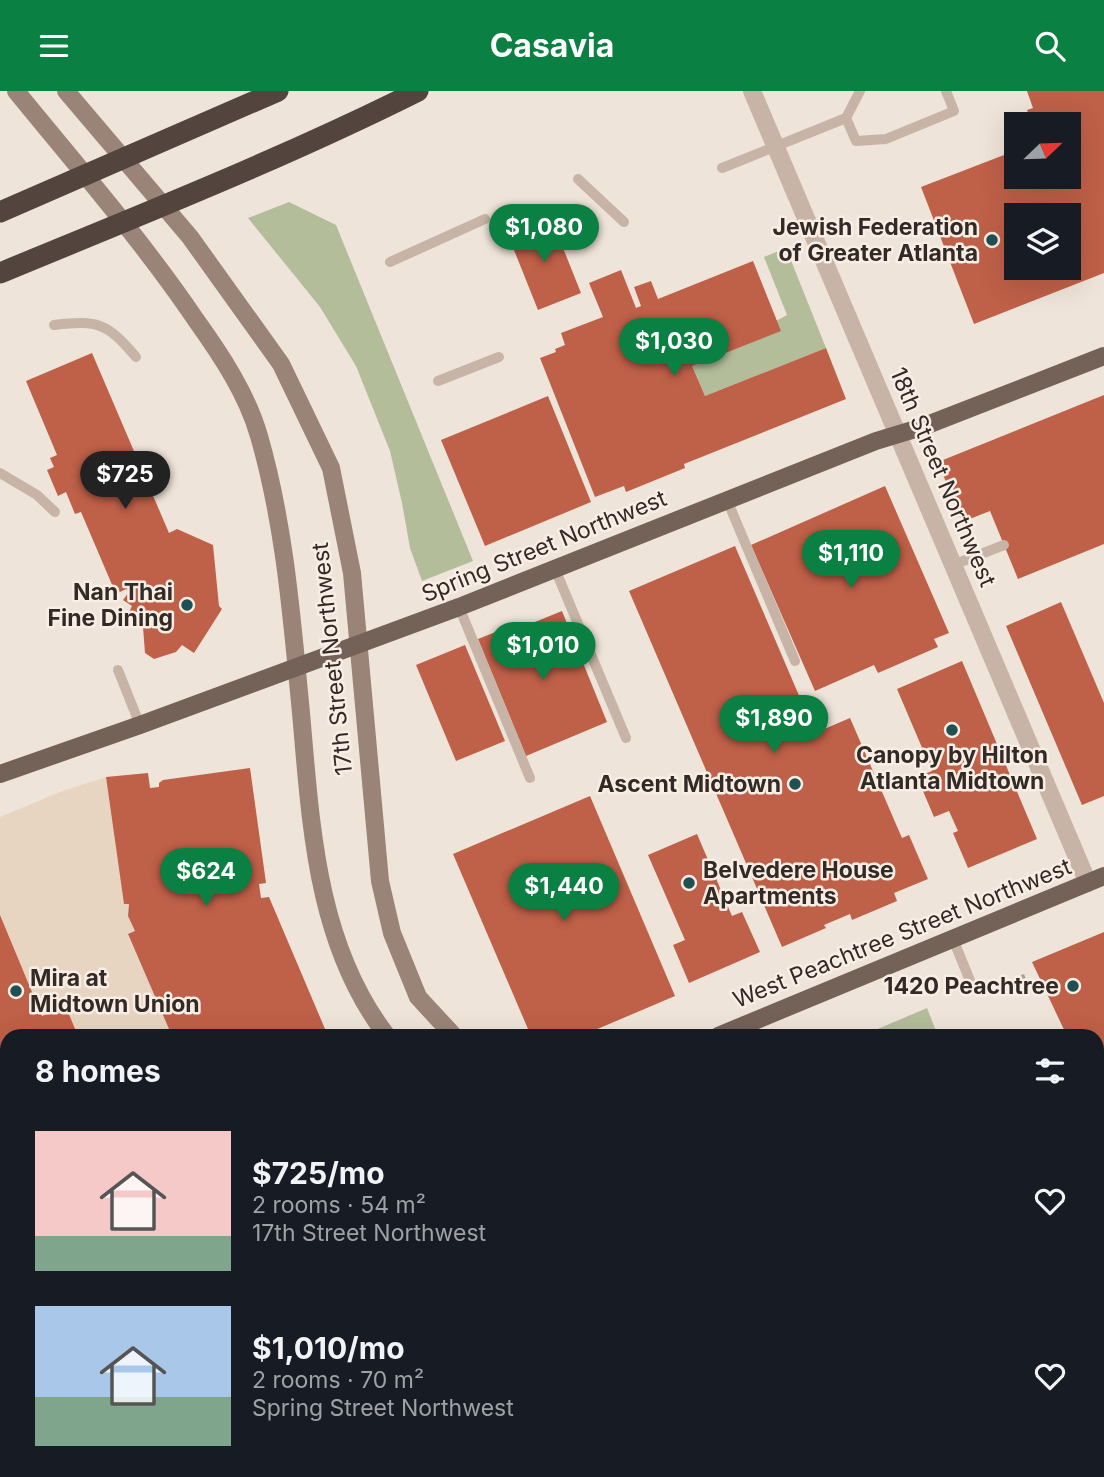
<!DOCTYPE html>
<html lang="en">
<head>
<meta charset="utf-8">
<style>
  body { margin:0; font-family:Inter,sans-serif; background:#242831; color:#f1f3f6; height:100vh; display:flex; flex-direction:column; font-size:26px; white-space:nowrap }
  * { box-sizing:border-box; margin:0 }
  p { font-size:23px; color:#9ea1a6 }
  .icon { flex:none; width:38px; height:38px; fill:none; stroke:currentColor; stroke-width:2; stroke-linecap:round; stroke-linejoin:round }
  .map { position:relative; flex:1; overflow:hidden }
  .sheet { position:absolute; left:0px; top:938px; width:1104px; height:448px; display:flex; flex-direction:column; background:#171b24; border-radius:21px 21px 0 0; box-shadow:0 7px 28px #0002 }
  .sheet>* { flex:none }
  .needle { width:46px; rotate:67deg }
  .controls { position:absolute; left:1004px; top:21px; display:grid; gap:14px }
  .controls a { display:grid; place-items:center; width:77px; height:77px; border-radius:0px; background:#171b24; box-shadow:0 7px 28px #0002; font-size:35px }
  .price { position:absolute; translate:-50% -60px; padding:0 16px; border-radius:24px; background:#0b8043; color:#fff; font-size:23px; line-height:46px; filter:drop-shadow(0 2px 4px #0008) }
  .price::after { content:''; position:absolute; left:50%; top:42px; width:21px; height:16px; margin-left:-10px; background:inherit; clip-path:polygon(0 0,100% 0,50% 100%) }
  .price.selected { background:#222; color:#fff }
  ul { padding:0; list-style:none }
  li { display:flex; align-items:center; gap:21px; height:175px; padding:0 35px }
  li span { display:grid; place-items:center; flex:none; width:196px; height:140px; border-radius:0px; color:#555 }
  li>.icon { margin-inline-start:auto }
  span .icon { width:84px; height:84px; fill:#fffc; stroke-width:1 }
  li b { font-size:30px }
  h2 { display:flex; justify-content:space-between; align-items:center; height:84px; padding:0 35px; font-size:30px }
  header { display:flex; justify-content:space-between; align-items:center; height:91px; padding:0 35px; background:#0b8043; color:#fff; font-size:32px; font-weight:700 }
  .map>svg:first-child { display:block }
</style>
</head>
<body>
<header><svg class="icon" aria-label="menu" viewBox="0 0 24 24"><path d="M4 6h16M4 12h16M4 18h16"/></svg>Casavia<svg class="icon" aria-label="search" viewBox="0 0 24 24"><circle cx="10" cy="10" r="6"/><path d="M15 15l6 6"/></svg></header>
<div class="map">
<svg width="1104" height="1386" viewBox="0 0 1104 1386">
  <rect width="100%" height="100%" fill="#efe4d9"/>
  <!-- green -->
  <g fill="#b3bd9a">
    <path d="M289,111L336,134L473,470L422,490L410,457L402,412L390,360L356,275L320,216L248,127Z"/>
    <path d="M786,157L826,257L705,305L692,275L787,224L764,166Z"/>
    <path d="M927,917L938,945H861Z"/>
    <path d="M7,1288V1379H202L196,1386H0V1291Z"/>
  </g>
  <!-- plaza -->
  <path fill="#e7d5c1" d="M106,686L124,813H129L128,825L135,840L128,844L172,945H78L66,916L42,925L0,824V726L60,701Z"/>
  <!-- building -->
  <g fill="#bf6048" fill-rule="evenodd">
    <path d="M1027,0H1104V182L974,233L921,96L1017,59V86H1069V33H1033L1027,19L1033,17ZM1017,124H1069V177H1017Z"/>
    <path d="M551,127L581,202L538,219L508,144Z"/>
    <path d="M753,170L781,240L692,275L705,305L826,257L846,308L684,373L685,377L626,401L624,395L595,406L540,267L556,261L555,258L565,254L561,242L603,226L589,192L621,179L636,217L641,215L634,196L651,190L658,208Z"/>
    <path d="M92,262L169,442L177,438L213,454L219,515L222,518L194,562L182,554L176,561L154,568L145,562L143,536L148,532L128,523L132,515L123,509L129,501L126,498L116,503L81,421L75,423L66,401L58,405L47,379L54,376L50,367L57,364L26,290Z"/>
    <path d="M1104,304V453L1018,488L990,420L962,431L938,371Z"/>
    <path d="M548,305L591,411L485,455L441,349Z"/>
    <path d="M885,395L949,542L934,548L938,556L878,582L874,574L815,600L751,454Z"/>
    <path d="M735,455L815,642L850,627L902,747L909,744L928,788L894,802L897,810L852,829L850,823L824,834L826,837L782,856L629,500Z"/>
    <path d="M1061,511L1104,612V705L1082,714L1006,535Z"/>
    <path d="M562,520L607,631L526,665L478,548L518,532L520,537Z"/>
    <path d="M465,554L505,650L456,670L416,574Z"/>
    <path d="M962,570L1037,748L968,777L953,742L958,740L949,720L934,726L917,686L932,680L897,598Z"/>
    <path d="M250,677L266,792L259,793L261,807L269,806L328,945H172L128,843L135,840L128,825L129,813H124L106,686L148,682L150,697L159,696V692L163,689Z"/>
    <path d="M590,705L675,905L581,945H531L453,763Z"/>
    <path d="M697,743L732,825L742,821L760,861L689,892L673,854L685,849L648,764Z"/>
    <path d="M0,824L42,925L66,916L78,945H7V983L0,966Z"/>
    <path d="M1104,841V990L1097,983V945H1067L1032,871Z"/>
    <path d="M0,1053L7,1069V1180L0,1186Z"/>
    <path d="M1104,1335V1386H1064L1070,1379H1097V1344Z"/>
    <path d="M306,1379H551L560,1386H301Z"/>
    <path d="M624,1379H754L763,1386H619Z"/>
    <path d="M780,1379H847L841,1386H789Z"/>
  </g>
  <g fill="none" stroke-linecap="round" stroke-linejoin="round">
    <!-- path -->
    <g stroke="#b29e90" stroke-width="4.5" stroke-dasharray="3.5 3.5" stroke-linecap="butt">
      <path d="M1002,894L1028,884"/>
      <path d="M990,939L992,945"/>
    </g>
    <!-- service -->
    <g stroke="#c7b4a6" stroke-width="10">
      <path d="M846,27L856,50L886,48L954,20L946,0"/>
      <path d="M722,77L846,27L860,0"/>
      <path d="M578,88L624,131"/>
      <path d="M390,171L485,128"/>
      <path d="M54,234C99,229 107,232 136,266"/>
      <path d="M438,290L499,266"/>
      <path d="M0,382L37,404L55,421"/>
      <path d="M727,409L795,570"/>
      <path d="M953,474L1004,454"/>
      <path d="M555,478L626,647"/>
      <path d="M459,516L530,687"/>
      <path d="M118,579L140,634"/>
      <path d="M953,848L973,897"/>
      <path d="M1097,1069L1104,1075"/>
      <path d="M765,1379L774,1386"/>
      <path d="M606,1386L609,1379"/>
    </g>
    <!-- minor -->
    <g stroke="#c7b4a6" stroke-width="18">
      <path d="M752,0L1088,792"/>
      <path d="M984,1379L993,1386"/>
      <path d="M238,1386L244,1379"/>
    </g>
    <!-- secondary -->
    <g stroke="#9a8377" stroke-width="18">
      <path d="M16,0C77,75 141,148 196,229C221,264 247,303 259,345C285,435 292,529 301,622C311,734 316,853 387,945"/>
      <path d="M66,0L190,146L281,273L331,377L352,482L380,790L392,842L418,906L454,945"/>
      <path d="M1097,1207L1104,1198"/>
      <path d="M953,1386L958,1379"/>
    </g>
    <!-- primary -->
    <g stroke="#746158" stroke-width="18">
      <path d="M0,683L140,634L459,516L876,350L922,336L1104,265"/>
      <path d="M718,945L1104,785"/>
      <path d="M0,1246L7,1243"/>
    </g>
    <!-- motorway -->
    <g stroke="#54443e" stroke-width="21">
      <path d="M0,121L278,0"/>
      <path d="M0,182C140,124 282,68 418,0"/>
    </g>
  </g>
  <!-- markers -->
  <g fill="#1f5052" stroke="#f8eee5" stroke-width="2.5">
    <circle cx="992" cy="149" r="7"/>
    <circle cx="187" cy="514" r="7"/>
    <circle cx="952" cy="639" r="7"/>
    <circle cx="795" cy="693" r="7"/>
    <circle cx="689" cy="792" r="7"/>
    <circle cx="1073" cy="895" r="7"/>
    <circle cx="16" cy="900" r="7"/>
  </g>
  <g text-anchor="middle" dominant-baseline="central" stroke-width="5" stroke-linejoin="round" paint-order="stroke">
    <!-- poi labels -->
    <g font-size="23" font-weight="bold" fill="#332a26" stroke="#f8eee5" text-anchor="end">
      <text x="978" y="136">Jewish Federation<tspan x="978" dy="26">of Greater Atlanta</tspan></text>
      <text x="173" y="501">Nan Thai<tspan x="173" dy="26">Fine Dining</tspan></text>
      <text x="952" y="664" text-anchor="middle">Canopy by Hilton<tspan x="952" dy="26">Atlanta Midtown</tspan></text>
      <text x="781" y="693">Ascent Midtown</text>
      <text x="703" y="779" text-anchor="start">Belvedere House<tspan x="703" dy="26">Apartments</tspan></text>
      <text x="30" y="887" text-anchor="start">Mira at<tspan x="30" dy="26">Midtown Union</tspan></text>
      <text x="1059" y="895">1420 Peachtree</text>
    </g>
    <!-- street labels -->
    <g font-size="23" fill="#332a26" stroke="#f8eee5">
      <text transform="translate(943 386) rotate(67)">18th Street Northwest</text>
      <text transform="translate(544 455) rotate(-22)">Spring Street Northwest</text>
      <text transform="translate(332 568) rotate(-96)">17th Street Northwest</text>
      <text transform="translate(902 842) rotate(-22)">West Peachtree Street Northwest</text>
    </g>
  </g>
</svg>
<div class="controls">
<a><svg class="needle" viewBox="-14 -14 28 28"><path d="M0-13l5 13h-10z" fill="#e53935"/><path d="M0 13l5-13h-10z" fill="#9ea1a6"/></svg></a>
<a><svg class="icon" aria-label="layers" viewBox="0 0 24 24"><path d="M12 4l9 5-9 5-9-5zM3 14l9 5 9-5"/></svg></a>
</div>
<b class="price" style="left:544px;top:173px">$1,080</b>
<b class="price" style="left:674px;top:287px">$1,030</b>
<b class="price selected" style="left:125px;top:420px">$725</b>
<b class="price" style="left:851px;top:499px">$1,110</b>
<b class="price" style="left:543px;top:591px">$1,010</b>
<b class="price" style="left:774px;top:664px">$1,890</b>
<b class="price" style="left:206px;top:817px">$624</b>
<b class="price" style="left:564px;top:832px">$1,440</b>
<section class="sheet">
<h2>8 homes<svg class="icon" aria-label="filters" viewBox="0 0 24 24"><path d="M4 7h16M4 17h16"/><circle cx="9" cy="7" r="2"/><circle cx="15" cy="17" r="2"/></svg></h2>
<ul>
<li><span style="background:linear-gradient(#f6c9c9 75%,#7fa58c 0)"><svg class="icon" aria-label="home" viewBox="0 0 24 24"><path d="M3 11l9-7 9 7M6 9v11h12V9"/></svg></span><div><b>$725/mo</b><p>2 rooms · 54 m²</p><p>17th Street Northwest</p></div><svg class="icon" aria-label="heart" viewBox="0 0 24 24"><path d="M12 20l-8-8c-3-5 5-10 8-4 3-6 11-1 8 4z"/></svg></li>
<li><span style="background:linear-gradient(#a9c7e8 65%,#7fa58c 0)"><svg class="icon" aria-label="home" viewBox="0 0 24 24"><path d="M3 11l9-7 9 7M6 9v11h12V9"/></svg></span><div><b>$1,010/mo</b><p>2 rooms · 70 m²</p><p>Spring Street Northwest</p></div><svg class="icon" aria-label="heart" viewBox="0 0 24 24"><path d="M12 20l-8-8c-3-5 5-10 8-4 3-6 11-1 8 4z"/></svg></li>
</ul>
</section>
</div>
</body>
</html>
